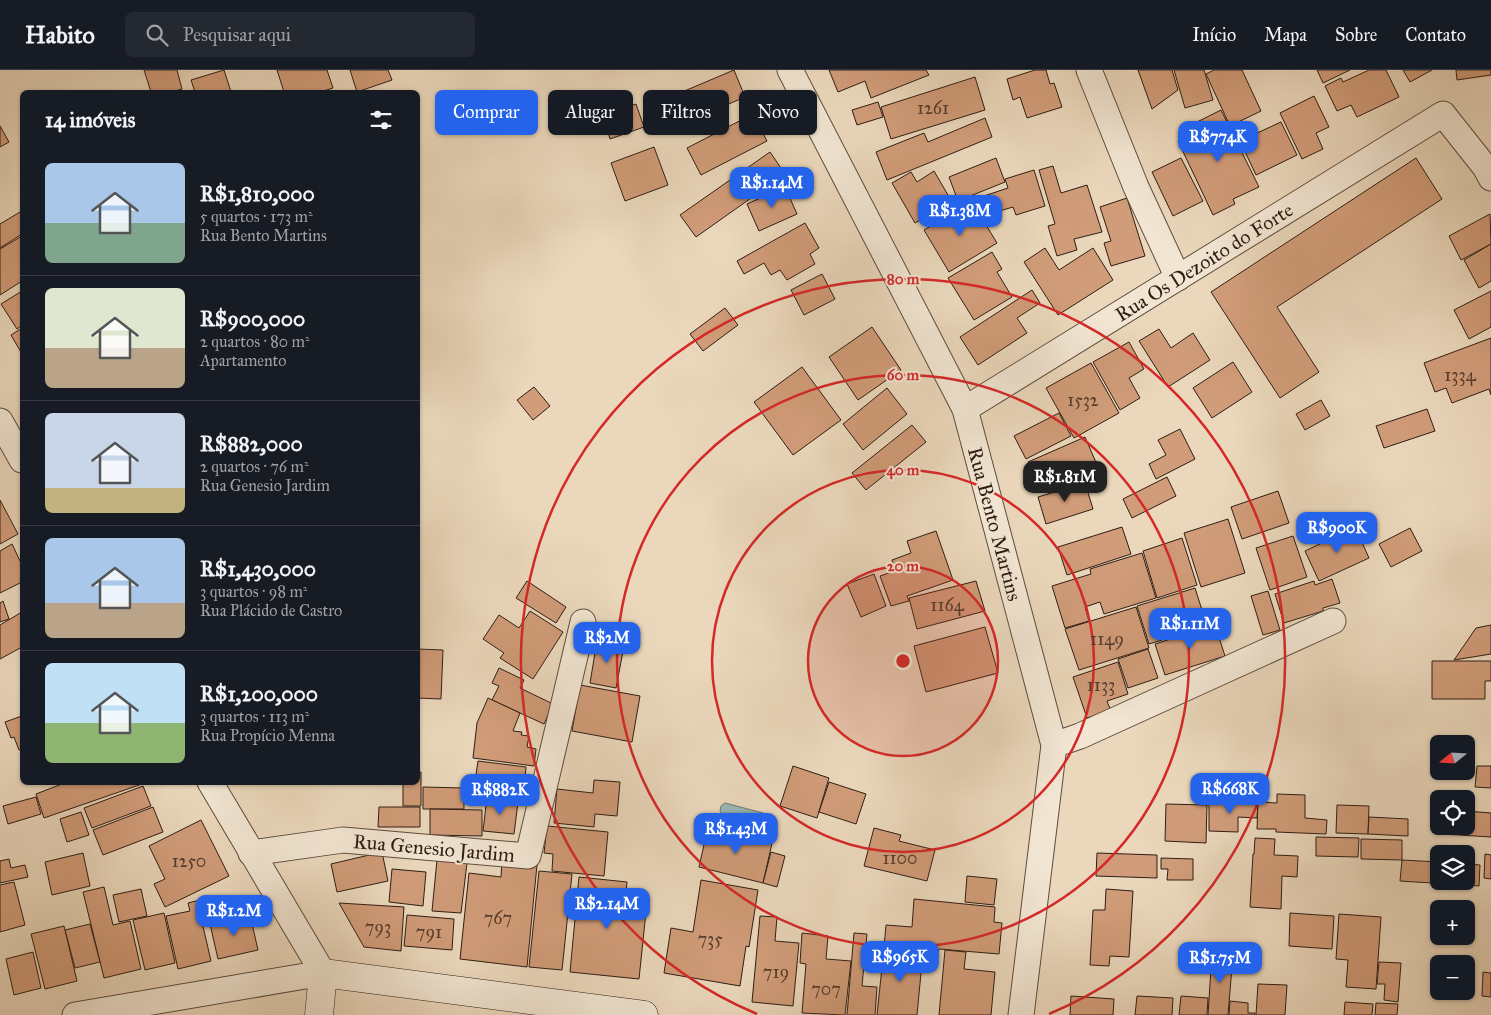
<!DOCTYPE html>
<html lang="pt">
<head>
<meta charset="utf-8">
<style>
  body { margin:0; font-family:"IM FELL Great Primer",serif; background:#242831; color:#f1f3f6; height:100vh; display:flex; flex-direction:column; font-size:19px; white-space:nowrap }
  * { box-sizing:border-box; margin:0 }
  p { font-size:16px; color:#9ea1a6 }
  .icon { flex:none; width:28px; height:28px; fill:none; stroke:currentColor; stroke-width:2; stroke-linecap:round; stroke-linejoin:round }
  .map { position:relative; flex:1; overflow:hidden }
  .drawer { position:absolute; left:20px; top:20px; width:400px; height:695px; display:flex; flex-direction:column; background:#171b24; border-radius:8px; box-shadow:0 1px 4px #0004 }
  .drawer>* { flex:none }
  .guide { position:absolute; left:435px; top:20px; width:475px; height:45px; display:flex; gap:10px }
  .needle { width:32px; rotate:252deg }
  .fabs { position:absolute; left:1430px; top:665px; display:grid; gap:10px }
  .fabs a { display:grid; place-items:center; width:45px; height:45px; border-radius:8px; background:#171b24; box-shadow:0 1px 4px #0004; font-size:25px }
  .price { position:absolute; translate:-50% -42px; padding:0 11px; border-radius:10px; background:#2563eb; color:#fff; font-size:16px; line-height:32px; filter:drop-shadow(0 1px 2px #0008) }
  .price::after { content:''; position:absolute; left:50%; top:30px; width:15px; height:11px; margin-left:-8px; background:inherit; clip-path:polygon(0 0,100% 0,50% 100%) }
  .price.active { background:#222; color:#fff }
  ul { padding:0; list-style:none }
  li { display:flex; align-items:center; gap:15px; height:125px; padding:0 25px }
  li+li { border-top:1px solid #363941 }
  li span { display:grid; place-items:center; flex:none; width:140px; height:100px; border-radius:8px; color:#555 }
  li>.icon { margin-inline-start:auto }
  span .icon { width:60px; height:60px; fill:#fffc; stroke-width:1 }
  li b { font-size:21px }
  h2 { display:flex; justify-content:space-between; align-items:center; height:60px; padding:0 25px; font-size:21px }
  .chip { padding:0 18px; border-radius:8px; background:#171b24; box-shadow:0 1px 4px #0004; font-size:18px; line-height:45px }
  .chip.active { background:#2563eb; color:#fff }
  header { display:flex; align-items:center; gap:30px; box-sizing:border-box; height:70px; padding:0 25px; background:#171b24; border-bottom:1px solid #363941 }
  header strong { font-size:24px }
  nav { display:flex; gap:28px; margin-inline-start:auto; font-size:18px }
  .search { width:350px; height:45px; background:#242831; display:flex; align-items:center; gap:12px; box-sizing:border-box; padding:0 18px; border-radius:8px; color:#9ea1a6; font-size:19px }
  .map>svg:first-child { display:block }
</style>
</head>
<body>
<header>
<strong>Habito</strong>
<div class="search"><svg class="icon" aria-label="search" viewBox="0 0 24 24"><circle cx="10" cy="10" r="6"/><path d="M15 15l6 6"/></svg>Pesquisar aqui</div>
<nav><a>Início</a><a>Mapa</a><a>Sobre</a><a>Contato</a></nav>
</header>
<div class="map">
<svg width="1491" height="945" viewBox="0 0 1491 945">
  <rect width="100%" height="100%" fill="#ebd8bc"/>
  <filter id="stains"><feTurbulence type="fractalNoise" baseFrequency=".004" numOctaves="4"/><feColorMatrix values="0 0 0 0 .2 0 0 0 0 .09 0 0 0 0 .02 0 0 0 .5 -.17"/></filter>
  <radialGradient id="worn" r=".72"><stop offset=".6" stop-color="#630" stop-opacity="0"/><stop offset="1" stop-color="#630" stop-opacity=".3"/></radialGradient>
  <!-- water -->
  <path fill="#99b9b5" stroke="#6e7b75" d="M725,733L763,743L765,747L764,754L759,756L724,747L720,741L721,736Z"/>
  <!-- building -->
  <g fill="#d19c79" stroke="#2e1d14">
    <path d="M144,0H177L182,19L171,22H151Z"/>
    <path d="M224,0L231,22H195L191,10Z"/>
    <path d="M277,0H327L333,18L320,22H284Z"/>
    <path d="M350,0H388L392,10L357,22Z"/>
    <path d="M734,0L745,27L687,52L675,25Z"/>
    <path d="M829,0H926L929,5L871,28L865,11L838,22Z"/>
    <path d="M1035,0H1046L1050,14L1054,13L1062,37L1027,48L1020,27L1013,30L1007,9Z"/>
    <path d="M1138,0H1172L1178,20L1152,39Z"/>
    <path d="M1174,0H1204L1213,30L1185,38Z"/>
    <path d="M1214,0H1242L1261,41L1230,56L1206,4Z"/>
    <path d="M1317,0H1350L1323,13Z"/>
    <path d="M1369,0H1386L1399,27L1357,47L1351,35L1337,41L1325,16L1341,8L1343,12Z"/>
    <path d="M1403,0H1432L1410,12Z"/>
    <path d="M1456,0H1491V5L1457,10Z"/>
    <path d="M975,7L985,40L891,69L881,37Z"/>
    <path d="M1314,26L1329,57L1316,63L1323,79L1302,89L1280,43Z"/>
    <path d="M878,32L883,47L857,55L852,40Z"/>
    <path d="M636,34L644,57L610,69L603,46Z"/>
    <path d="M1221,40L1259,117L1233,129L1235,134L1213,145L1178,71L1197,62L1193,54Z"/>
    <path d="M753,44L767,71L701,105L687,78Z"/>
    <path d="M985,48L992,67L887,110L876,82L924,63L928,72Z"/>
    <path d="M1281,52L1297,85L1256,105L1240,71Z"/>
    <path d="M0,56L9,72L0,77Z"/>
    <path d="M654,77L668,115L625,131L611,93Z"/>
    <path d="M770,82L785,104L696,167L680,145Z"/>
    <path d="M996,88L1005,112L958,131L949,107Z"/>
    <path d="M1181,88L1203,131L1173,146L1152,102Z"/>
    <path d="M1416,88L1442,129L1277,237L1319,302L1280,328L1211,222Z"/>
    <path d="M1053,96L1061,123L1087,115L1102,162L1074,169L1077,180L1057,186L1048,156L1055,154L1039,100Z"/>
    <path d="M1034,100L1045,136L1016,145L1013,137L989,144L984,126L1008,118L1005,109Z"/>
    <path d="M934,101L952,132L915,153L892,113L911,102L917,112Z"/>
    <path d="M785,117L797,144L759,161L747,134Z"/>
    <path d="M1127,128L1145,186L1111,196L1104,173L1111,171L1100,137Z"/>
    <path d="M972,132L997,173L949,202L924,160Z"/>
    <path d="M20,142L22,146V164L0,178V154Z"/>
    <path d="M1490,144L1491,174L1461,190L1449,166Z"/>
    <path d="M805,153L819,178L810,184L815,194L787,210L780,200L771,205L764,193L744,204L737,191Z"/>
    <path d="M22,166V211L0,225V179Z"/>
    <path d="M1491,174V211L1479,218L1464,190Z"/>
    <path d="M1045,178L1059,200L1093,178L1113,210L1058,245L1024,192Z"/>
    <path d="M992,182L1002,199L997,202L1012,227L974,250L948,208Z"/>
    <path d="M822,204L835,229L804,245L791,220Z"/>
    <path d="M1032,220L1040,233L1017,248L1027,263L978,295L960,267Z"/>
    <path d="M22,221V255L17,259L1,234Z"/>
    <path d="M1491,221V257L1469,269L1454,240Z"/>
    <path d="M725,238L738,255L703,281L690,264Z"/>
    <path d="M872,257L901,300L858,330L829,287Z"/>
    <path d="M22,258V284L11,265Z"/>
    <path d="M1159,259L1171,278L1193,263L1210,290L1168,317L1139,271Z"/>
    <path d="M1491,268V325L1489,319L1452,333L1446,318L1435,322L1424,293Z"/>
    <path d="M1129,272L1144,299L1129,308L1140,328L1120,340L1093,292Z"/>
    <path d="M1233,292L1252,322L1212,348L1193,318Z"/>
    <path d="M1091,293L1119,343L1074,368L1046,318Z"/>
    <path d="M802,297L841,350L793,385L754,332Z"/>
    <path d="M534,317L550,336L533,350L517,330Z"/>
    <path d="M887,318L907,344L863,380L843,354Z"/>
    <path d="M1321,330L1330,346L1305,360L1296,344Z"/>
    <path d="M1427,339L1435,361L1384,378L1376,356Z"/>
    <path d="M1059,343L1071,366L1026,389L1014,366Z"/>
    <path d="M912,355L926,372L866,420L852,403Z"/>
    <path d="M1180,359L1195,389L1156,409L1149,394L1166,385L1158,370Z"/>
    <path d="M1085,367L1098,397L1041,422L1028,392Z"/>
    <path d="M1167,407L1176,426L1132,448L1123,429Z"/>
    <path d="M1085,413L1093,439L1046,454L1038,427Z"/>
    <path d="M1278,421L1289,453L1242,469L1231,437Z"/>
    <path d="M0,430L18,464L0,474Z"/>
    <path d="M1228,449L1245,503L1201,517L1184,463Z"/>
    <path d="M1122,457L1131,484L1067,505L1058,477Z"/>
    <path d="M1355,457L1369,488L1319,511L1305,481Z"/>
    <path d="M1410,458L1422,481L1391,497L1379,474Z"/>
    <path d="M936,461L953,510L907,526L909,531L891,536L880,506L895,501L892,490L911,483L907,471Z"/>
    <path d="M1293,466L1307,507L1270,520L1256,478Z"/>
    <path d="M1182,468L1197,515L1157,528L1143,481Z"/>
    <path d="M12,474L22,495V512L0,523V481Z"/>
    <path d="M1142,483L1156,528L1104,544L1100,532L1085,537L1089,551L1065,558L1052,516L1091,504L1090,499Z"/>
    <path d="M874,504L886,536L861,547L847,514Z"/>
    <path d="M1332,509L1340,533L1323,538V541L1284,553L1275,524L1314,511L1315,515Z"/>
    <path d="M527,511L566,537L556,553L516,528Z"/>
    <path d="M976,511L985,541L917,559L909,528Z"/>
    <path d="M1195,518L1207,556L1149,574L1137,536Z"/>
    <path d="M1268,521L1280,560L1263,565L1251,526Z"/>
    <path d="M3,531L9,549L0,552V533Z"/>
    <path d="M1136,537L1149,578L1079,600L1065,559Z"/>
    <path d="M530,541L563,562L533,609L500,588L504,583L483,569L499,545L519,558Z"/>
    <path d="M22,542V577L0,589V555Z"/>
    <path d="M1215,555L1225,586L1165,605L1155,574Z"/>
    <path d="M1491,555V584L1454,590L1476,558Z"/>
    <path d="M985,557L998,603L926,622L914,576Z"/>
    <path d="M597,571L624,576L616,618L590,613Z"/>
    <path d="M418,579L443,580L441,629L418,628Z"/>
    <path d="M1148,579L1158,608L1128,618L1118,589Z"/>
    <path d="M1432,591H1491V611H1485V629H1432Z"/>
    <path d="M1118,592L1128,624L1107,631L1111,641L1087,648L1073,607Z"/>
    <path d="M499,598L524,610L520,618L553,634L544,654L492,630L499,616L492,613Z"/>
    <path d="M580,615L640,626L632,672L572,661Z"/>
    <path d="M488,628L520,643L513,661L522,662L521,665L529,666L527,677L536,679L534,696L473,688L477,653Z"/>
    <path d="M22,646V679L19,680L14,667L11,668L5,652Z"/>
    <path d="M478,691L526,697L523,730L473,724Z"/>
    <path d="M793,696L829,708L817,748L780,736Z"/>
    <path d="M1477,696H1491V718L1475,717Z"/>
    <path d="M418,702H421V736H403V712H418Z"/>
    <path d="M594,710L620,712L617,746L595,744L594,757L554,753L557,719L593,723Z"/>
    <path d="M67,712H142V714L44,748L36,724Z"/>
    <path d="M829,712L866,724L856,754L819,742Z"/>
    <path d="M143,716L151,736L92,758L84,738Z"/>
    <path d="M423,717L464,718V739H423Z"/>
    <path d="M1277,724L1305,725V748L1327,750L1326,764L1276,762V759H1257L1258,732L1277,733Z"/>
    <path d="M36,727L41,744L8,754L3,736Z"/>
    <path d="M487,727L518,732L514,764L483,761Z"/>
    <path d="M1209,731L1258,732L1257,748L1238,747V762L1209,761Z"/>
    <path d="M1166,734L1207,735L1206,773L1165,771Z"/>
    <path d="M1337,735L1369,736L1368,764L1336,763Z"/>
    <path d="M153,737L163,762L103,785L93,760Z"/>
    <path d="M379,737H420V757H378Z"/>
    <path d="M430,739L482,740V766L430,765Z"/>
    <path d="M1466,741L1491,743V767L1443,764L1444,756H1466Z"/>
    <path d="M81,742L89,765L67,772L60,749Z"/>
    <path d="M1369,747L1408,749V766L1368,764Z"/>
    <path d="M201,750L229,806L165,837L154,814L165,809L149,776Z"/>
    <path d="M547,756L608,762L604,806L552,801L553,784L544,783Z"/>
    <path d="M708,757L772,773L763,813L699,797Z"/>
    <path d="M874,758L901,765L899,771L935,780L927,811L864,796Z"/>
    <path d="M1316,767L1359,768L1358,787L1316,786Z"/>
    <path d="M1255,768L1275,769L1274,785L1298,786L1297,807L1282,806L1281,839L1250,837L1253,784H1254Z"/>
    <path d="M1361,769L1402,770V790L1361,789Z"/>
    <path d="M382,782L388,811L337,822L331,794Z"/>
    <path d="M771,782L785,786L777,817L763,813Z"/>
    <path d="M83,783L90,816L52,825L45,792Z"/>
    <path d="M1097,783L1157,785V808L1096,806Z"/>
    <path d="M1485,784L1491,785V809L1484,808Z"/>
    <path d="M1161,788L1193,789V810H1167L1168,799H1161Z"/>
    <path d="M9,789L11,798L25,795L28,807L0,813V791Z"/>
    <path d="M437,790L467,793L461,843L432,841Z"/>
    <path d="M1402,790L1439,792V811H1466V794L1480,795L1479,816L1400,811Z"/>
    <path d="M502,791L537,795L527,897L460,889L469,803L501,807Z"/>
    <path d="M392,799L426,802L423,836L389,832Z"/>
    <path d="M539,801L572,804L562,900L529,897Z"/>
    <path d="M967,806L997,809L994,835L965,832Z"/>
    <path d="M579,807L627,812L625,830L647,832L639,909L570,902Z"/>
    <path d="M701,810L758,820L749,877L746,876L740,916L664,903L671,858L693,862Z"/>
    <path d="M14,812L25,855L0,862V815Z"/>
    <path d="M104,817L113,855L130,851L141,899L104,908L83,822Z"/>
    <path d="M141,819L147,846L119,852L113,825Z"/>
    <path d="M1106,819L1133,821L1129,887L1110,886L1109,896L1090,895L1093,840H1105Z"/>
    <path d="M217,826L222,847L202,852L211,891L178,899L166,846L190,841L188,833Z"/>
    <path d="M914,829L995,837L994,852L1002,853L999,884L939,879L938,882L884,877L886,855L912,857Z"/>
    <path d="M339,833L404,837L401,881L364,877Z"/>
    <path d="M164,843L175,893L145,900L133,850Z"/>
    <path d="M1290,843L1334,846L1332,879L1289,876Z"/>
    <path d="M1339,844L1381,847L1376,919L1346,917L1348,890L1336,889Z"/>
    <path d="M250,845L258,880L218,889L210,854Z"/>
    <path d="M407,845L454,849L452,880L404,876Z"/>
    <path d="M760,846L777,847L775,871L799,873L793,936L752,932Z"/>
    <path d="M90,854L100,892L75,898L65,860Z"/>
    <path d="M64,856L77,911L45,919L31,864Z"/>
    <path d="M802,863L828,866L826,889L851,891L845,945L802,943L806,894L800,893Z"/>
    <path d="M854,863L867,864L862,916L877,917L875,945H847Z"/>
    <path d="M884,878L923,882L917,945H877Z"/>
    <path d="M945,880L966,882L964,899L995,902L991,945H939Z"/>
    <path d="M33,882L41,918L14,925L6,889Z"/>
    <path d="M1212,883L1233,885L1228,945H1208Z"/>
    <path d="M1379,892L1401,893L1398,932L1384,930L1385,914H1377Z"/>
    <path d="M1483,902L1491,903V927L1482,926Z"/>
    <path d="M1258,914L1287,915L1285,945H1256Z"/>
    <path d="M1071,926L1114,929L1113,945H1070Z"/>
    <path d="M1137,926L1173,928L1172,945H1135Z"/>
    <path d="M1181,926L1208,928L1207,945H1179Z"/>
    <path d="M1230,931L1248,933V943H1255V945H1229Z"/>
    <path d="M1345,932L1373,934L1372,945H1344Z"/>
    <path d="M1376,933L1398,934L1397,945H1375Z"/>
  </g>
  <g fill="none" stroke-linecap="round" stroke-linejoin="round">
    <!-- street casing -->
    <g stroke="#5d4c3e" stroke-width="27">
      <g id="street">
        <path d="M790,0L965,339L1054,675L1021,945"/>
        <path d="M1089,0L1136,117L1178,208"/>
        <path d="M965,339L1443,44L1485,97L1491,108"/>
        <path d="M0,351L22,390"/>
        <path d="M1054,675L1080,666L1333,551"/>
        <path d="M251,783L343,770L528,786L583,552"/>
        <path d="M75,945L323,903L210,712"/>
      </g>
    </g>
    <!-- secondary casing -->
    <g stroke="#2e1d14" stroke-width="29">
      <path id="secondary" d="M319,945L323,903L644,945"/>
    </g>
    <!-- street -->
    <use href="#street" stroke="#f2e6d3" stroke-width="25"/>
    <!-- secondary -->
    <use href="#secondary" stroke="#f2e6d3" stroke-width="28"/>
  </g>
  <!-- distance rings -->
  <circle cx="903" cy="591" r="95" fill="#d62828" fill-opacity=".12"/>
  <g fill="none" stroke="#d62828" stroke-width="2.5">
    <circle cx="903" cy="591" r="95"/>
    <circle cx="903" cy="591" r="191"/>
    <circle cx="903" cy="591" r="286"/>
    <path d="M757 944A382 382 0 1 1 1049 944"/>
  </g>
  <g text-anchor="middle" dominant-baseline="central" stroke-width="4" stroke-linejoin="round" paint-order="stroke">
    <!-- number labels -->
    <g font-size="18" fill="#573d2d">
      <text x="933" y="38">1261</text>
      <text x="1460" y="305">1334</text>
      <text x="1083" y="330">1532</text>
      <text x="947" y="535">1164</text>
      <text x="1107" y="569">1149</text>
      <text x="1101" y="615">1133</text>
      <text x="900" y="788">1100</text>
      <text x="189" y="791">1250</text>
      <text x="498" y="848">767</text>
      <text x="378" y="857">793</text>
      <text x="429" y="862">791</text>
      <text x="710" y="869">735</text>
      <text x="776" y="902">719</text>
      <text x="826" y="919">707</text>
    </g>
    <!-- street labels -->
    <g font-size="20" fill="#2e1d14" stroke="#f2e6d3">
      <text transform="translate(1204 192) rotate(-32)">Rua Os Dezoito do Forte</text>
      <text transform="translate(995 454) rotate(75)">Rua Bento Martins</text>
      <text transform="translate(434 778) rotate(5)">Rua Genesio Jardim</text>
    </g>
  </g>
  <circle cx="903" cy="591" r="8" fill="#d62828" stroke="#f2e6d3" stroke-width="2.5"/>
  <g font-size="15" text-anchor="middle" font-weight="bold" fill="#d62828" stroke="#f2e6d3" stroke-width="4" stroke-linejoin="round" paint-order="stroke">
    <text x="903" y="214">80 m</text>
    <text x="903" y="310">60 m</text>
    <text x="903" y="405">40 m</text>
    <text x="903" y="501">20 m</text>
  </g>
  <rect width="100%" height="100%" filter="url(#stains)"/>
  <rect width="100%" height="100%" fill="url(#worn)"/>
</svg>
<div class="fabs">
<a><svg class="needle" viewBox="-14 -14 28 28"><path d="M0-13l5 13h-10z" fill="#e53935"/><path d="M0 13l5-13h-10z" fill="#9ea1a6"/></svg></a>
<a><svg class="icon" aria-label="locate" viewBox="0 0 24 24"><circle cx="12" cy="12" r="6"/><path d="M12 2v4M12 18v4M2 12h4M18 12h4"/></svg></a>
<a><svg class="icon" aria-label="layers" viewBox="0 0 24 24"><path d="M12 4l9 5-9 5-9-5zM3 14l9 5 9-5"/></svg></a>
<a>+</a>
<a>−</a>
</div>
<b class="price" style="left:1218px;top:93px">R$774K</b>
<b class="price" style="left:772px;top:139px">R$1.14M</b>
<b class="price" style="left:960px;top:167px">R$1.38M</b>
<b class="price active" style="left:1065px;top:433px">R$1.81M</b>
<b class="price" style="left:1337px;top:484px">R$900K</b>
<b class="price" style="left:1190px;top:580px">R$1.11M</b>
<b class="price" style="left:607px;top:594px">R$2M</b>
<b class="price" style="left:1230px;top:745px">R$668K</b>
<b class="price" style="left:500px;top:746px">R$882K</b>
<b class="price" style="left:736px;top:785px">R$1.43M</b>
<b class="price" style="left:607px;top:860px">R$2.14M</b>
<b class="price" style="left:234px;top:867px">R$1.2M</b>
<b class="price" style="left:900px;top:913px">R$965K</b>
<b class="price" style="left:1220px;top:914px">R$1.75M</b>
<div class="guide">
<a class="chip active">Comprar</a>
<a class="chip">Alugar</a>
<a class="chip">Filtros</a>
<a class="chip">Novo</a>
</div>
<section class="drawer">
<h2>14 imóveis<svg class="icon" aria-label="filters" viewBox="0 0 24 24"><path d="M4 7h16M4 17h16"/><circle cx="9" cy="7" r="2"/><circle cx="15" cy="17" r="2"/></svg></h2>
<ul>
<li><span style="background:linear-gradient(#a9c7e8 60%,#7fa58c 0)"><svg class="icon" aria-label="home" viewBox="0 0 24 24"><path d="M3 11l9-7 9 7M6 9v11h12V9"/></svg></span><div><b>R$1,810,000</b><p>5 quartos · 173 m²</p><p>Rua Bento Martins</p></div></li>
<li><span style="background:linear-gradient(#dfe7d0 60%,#b9a48a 0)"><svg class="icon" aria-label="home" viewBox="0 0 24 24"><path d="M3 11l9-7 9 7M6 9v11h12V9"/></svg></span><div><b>R$900,000</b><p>2 quartos · 80 m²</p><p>Apartamento</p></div></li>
<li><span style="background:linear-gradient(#c9d6e8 75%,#c2b280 0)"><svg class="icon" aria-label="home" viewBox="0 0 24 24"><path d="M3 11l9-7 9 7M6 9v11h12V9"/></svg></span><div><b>R$882,000</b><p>2 quartos · 76 m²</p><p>Rua Genesio Jardim</p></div></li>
<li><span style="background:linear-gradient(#a9c7e8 65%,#b9a48a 0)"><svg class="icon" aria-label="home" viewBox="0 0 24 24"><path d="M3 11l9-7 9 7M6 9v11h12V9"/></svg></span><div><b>R$1,430,000</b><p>3 quartos · 98 m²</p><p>Rua Plácido de Castro</p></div></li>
<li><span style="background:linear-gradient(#bfe0f5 60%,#8fb573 0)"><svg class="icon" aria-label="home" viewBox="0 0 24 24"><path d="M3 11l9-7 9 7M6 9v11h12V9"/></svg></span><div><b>R$1,200,000</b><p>3 quartos · 113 m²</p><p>Rua Propício Menna</p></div></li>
</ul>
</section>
</div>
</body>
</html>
